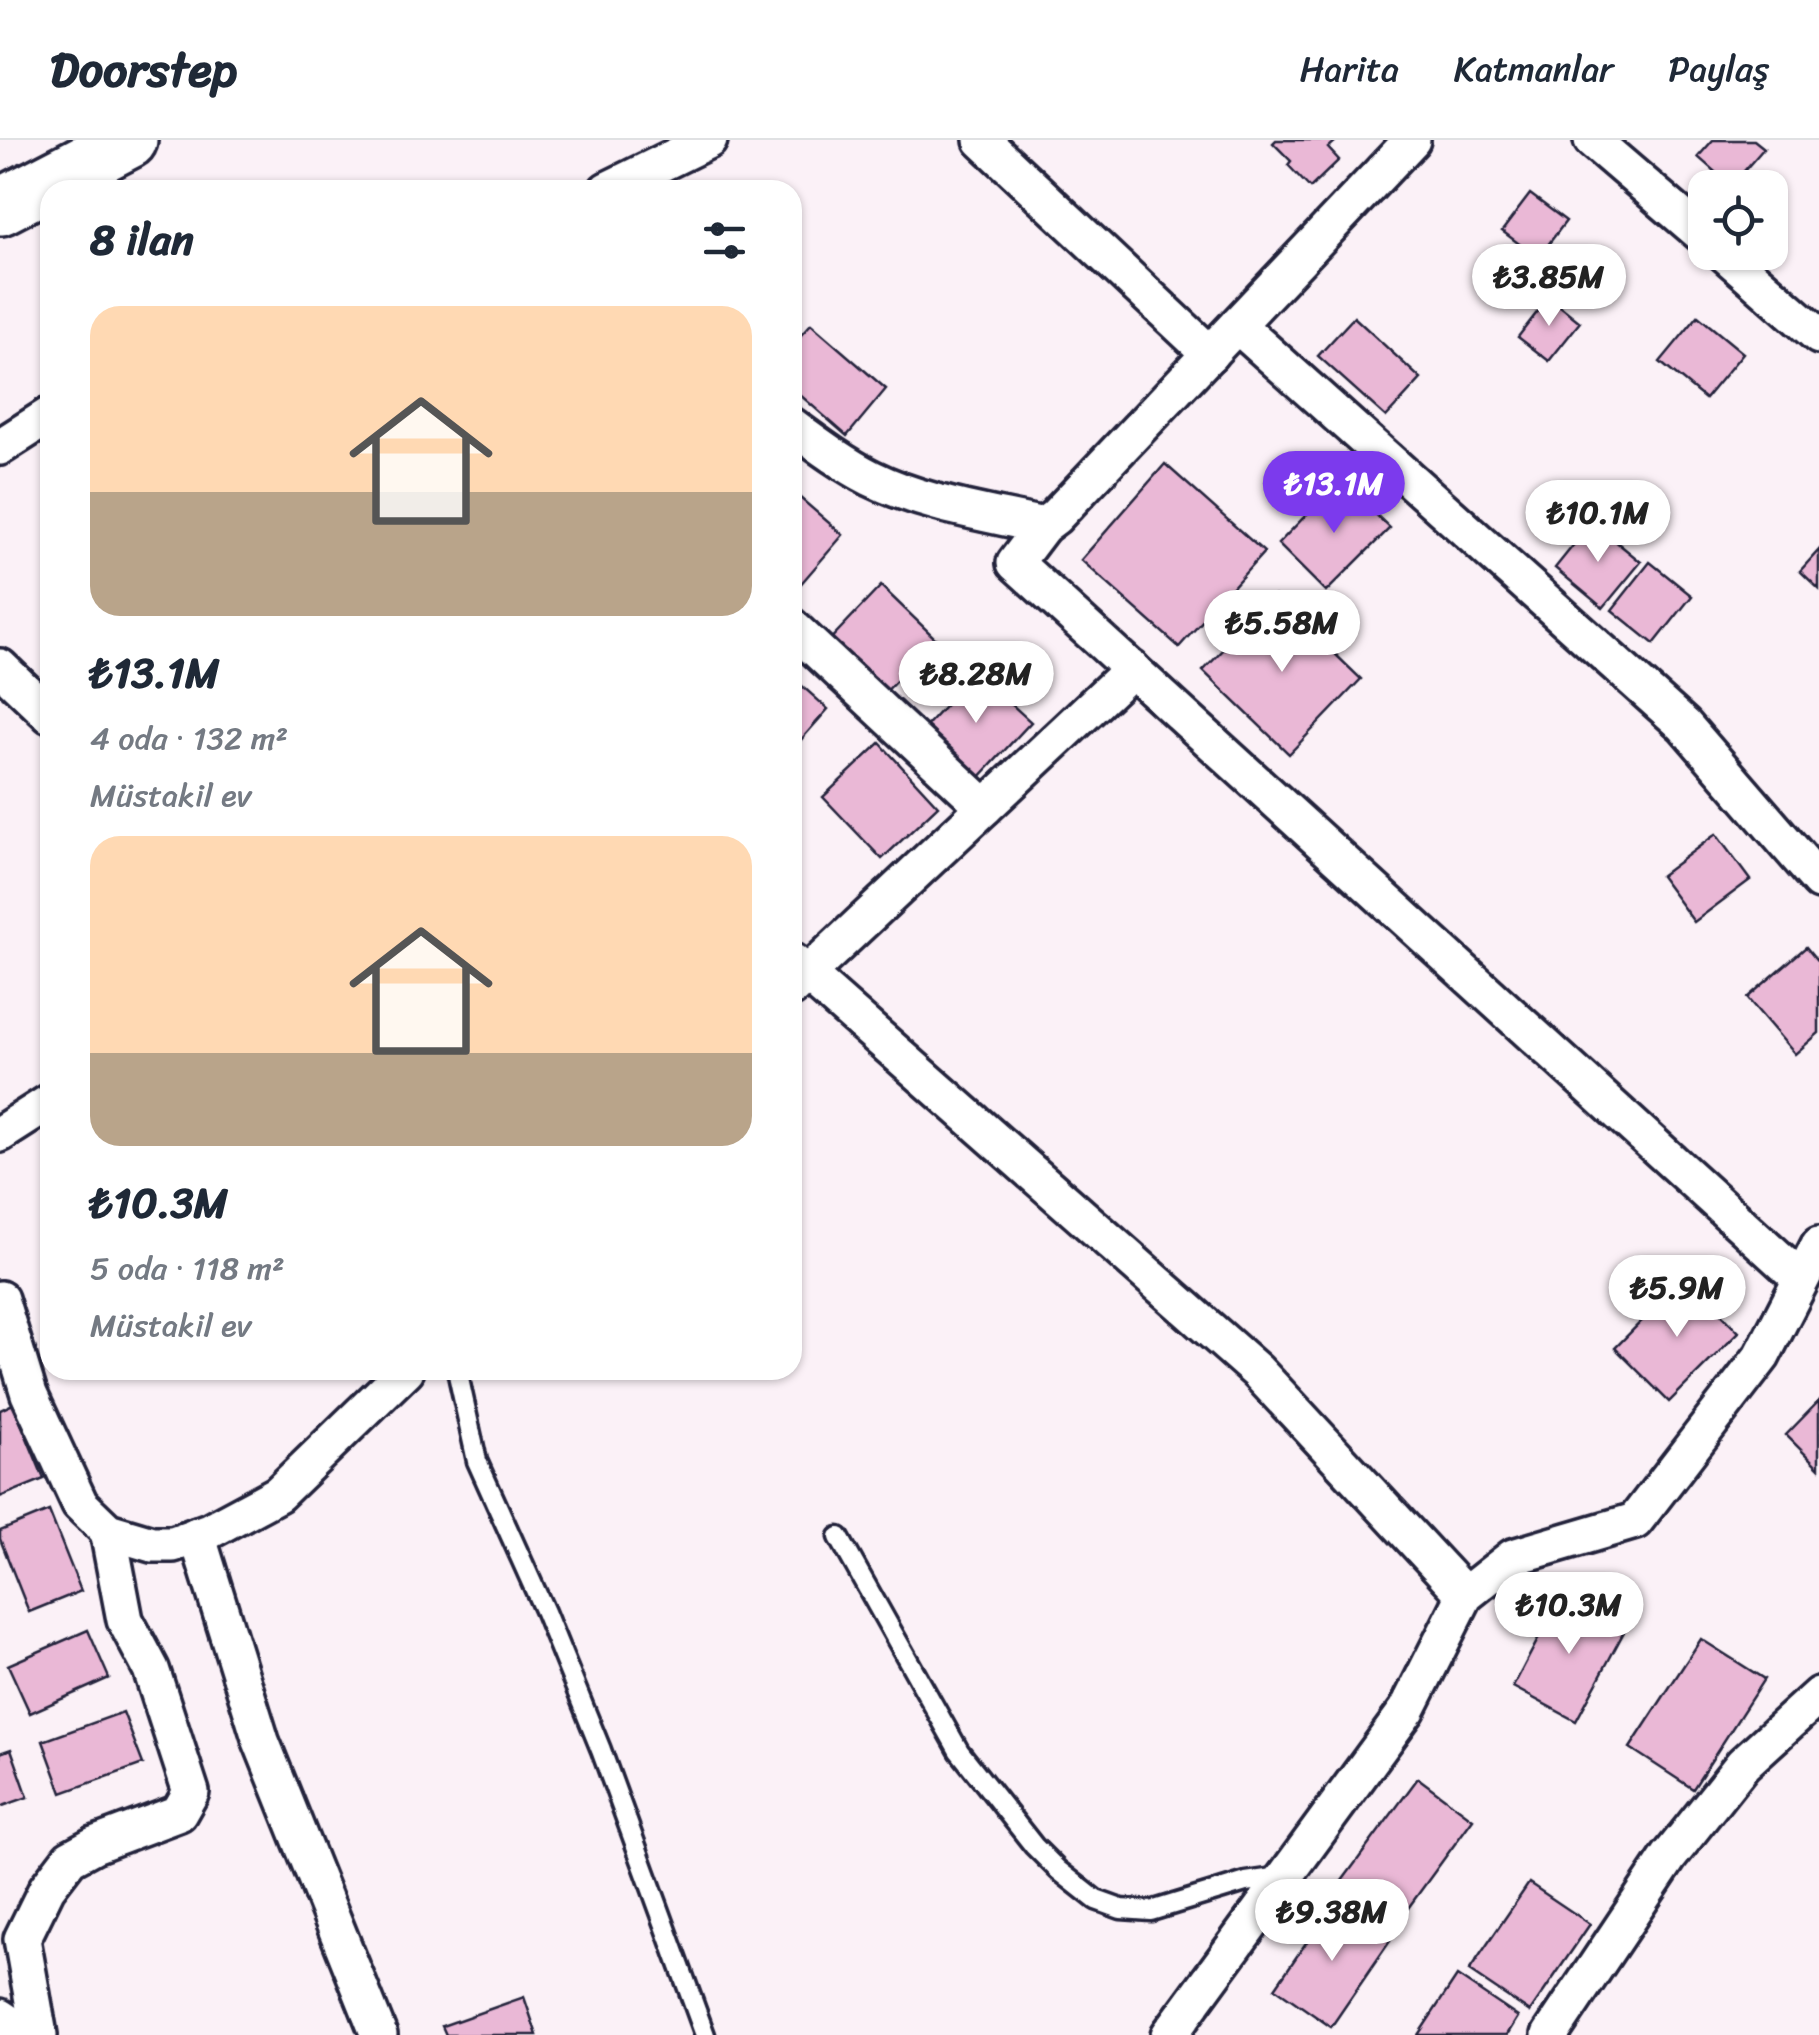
<!DOCTYPE html>
<html lang="tr">
<head>
<meta charset="utf-8">
<style>
  body { margin:0; font-family:Sriracha,sans-serif; background:#f6f6f7; color:#1f2937; height:100vh; display:flex; flex-direction:column; font-size:38px; white-space:nowrap }
  * { box-sizing:border-box; margin:0 }
  p { font-size:32px; color:#747a83 }
  .icon { flex:none; width:55px; height:55px; fill:none; stroke:currentColor; stroke-width:2; stroke-linecap:round; stroke-linejoin:round }
  .map { position:relative; flex:1; overflow:hidden }
  .drawer { position:absolute; left:40px; top:40px; width:762px; height:1200px; display:flex; flex-direction:column; background:#fff; border-radius:30px; box-shadow:0 2px 8px #0004 }
  .drawer>* { flex:none }
  .buttons { position:absolute; left:1688px; top:30px; display:grid; gap:20px }
  .buttons a { display:grid; place-items:center; width:100px; height:100px; border-radius:20px; background:#fff; box-shadow:0 2px 8px #0004; font-size:50px }
  .price { position:absolute; translate:-50% -85px; padding:0 22px; border-radius:35px; background:#fff; color:#222; font-size:32px; line-height:65px; filter:drop-shadow(0 2px 5px #0008) }
  .price::after { content:''; position:absolute; left:50%; top:60px; width:30px; height:22px; margin-left:-15px; background:inherit; clip-path:polygon(0 0,100% 0,50% 100%) }
  .price.selected { background:#7c3aed; color:#fff }
  ul { padding:0; list-style:none }
  li { display:grid; align-content:center; gap:20px; height:530px; padding:0 50px }
  li span { display:grid; place-items:center; height:310px; border-radius:30px; color:#555 }
  li>.icon { margin-inline-start:auto }
  span .icon { width:180px; height:180px; fill:#fffc; stroke-width:1 }
  li b { font-size:42px }
  h2 { display:flex; justify-content:space-between; align-items:center; height:120px; padding:0 50px; font-size:42px }
  header { display:flex; align-items:center; gap:60px; box-sizing:border-box; height:140px; padding:0 50px; background:#fff; border-bottom:2px solid #e0e1e3 }
  header strong { font-size:48px }
  nav { display:flex; gap:55px; margin-inline-start:auto; font-size:35px }
  .map>svg:first-child { display:block }
</style>
</head>
<body>
<header>
<strong>Doorstep</strong>
<nav><a>Harita</a><a>Katmanlar</a><a>Paylaş</a></nav>
</header>
<div class="map">
<svg width="1819" height="1895" viewBox="0 0 1819 1895">
  <rect width="100%" height="100%" fill="#fbf1f7"/>
  <filter id="ink" filterUnits="userSpaceOnUse"><feTurbulence type="fractalNoise" baseFrequency=".01" numOctaves="2"/><feDisplacementMap in="SourceGraphic" scale="20" xChannelSelector="R" yChannelSelector="G"/><feConvolveMatrix kernelMatrix="1 2 1 2 8 2 1 2 1" color-interpolation-filters="sRGB"/></filter>
  <g filter="url(#ink)">
    <!-- building -->
    <g fill="#eab8d6" stroke="#22223b" stroke-width="2.5">
      <path d="M1276,0H1337L1328,8L1339,20L1310,48L1288,25L1291,21L1273,3Z"/>
      <path d="M1713,0H1754L1764,8L1731,46L1698,17Z"/>
      <path d="M1530,54L1566,81L1538,118L1502,91Z"/>
      <path d="M1549,157L1580,182L1549,221L1518,197Z"/>
      <path d="M1698,176L1743,213L1705,259L1660,222Z"/>
      <path d="M1354,177L1421,239L1386,277L1318,216Z"/>
      <path d="M811,184L886,249L847,296L792,248V205Z"/>
      <path d="M1165,324L1264,412L1179,507L1081,420Z"/>
      <path d="M1340,340L1390,388L1326,452L1278,404Z"/>
      <path d="M792,351L843,395L792,454Z"/>
      <path d="M1592,382L1641,422L1603,468L1555,428Z"/>
      <path d="M1819,410V449L1800,431Z"/>
      <path d="M1650,422L1692,456L1654,504L1612,470Z"/>
      <path d="M881,446L936,499L879,559L824,506Z"/>
      <path d="M1275,456L1361,539L1289,614L1203,531Z"/>
      <path d="M976,532L1031,582L976,641L922,591Z"/>
      <path d="M792,537L828,569L792,610Z"/>
      <path d="M880,603L938,666L882,719L823,657Z"/>
      <path d="M1716,694L1750,740L1694,782L1660,736Z"/>
      <path d="M1806,807L1819,823V893L1795,914L1747,858Z"/>
      <path d="M1685,1137L1739,1192L1669,1262L1615,1208Z"/>
      <path d="M1819,1261V1328L1786,1295Z"/>
      <path d="M13,1264L44,1339L0,1357V1270Z"/>
      <path d="M49,1371L81,1451L29,1472L0,1399V1391Z"/>
      <path d="M1562,1454L1626,1488L1576,1581L1513,1547Z"/>
      <path d="M88,1490L109,1538L30,1573L8,1525Z"/>
      <path d="M1701,1499L1764,1539L1693,1649L1630,1608Z"/>
      <path d="M123,1572L143,1624L62,1653L43,1601Z"/>
      <path d="M11,1609L28,1657L0,1667V1613Z"/>
      <path d="M1418,1638L1473,1679L1395,1786L1339,1745Z"/>
      <path d="M1529,1743L1590,1784L1530,1872L1469,1831Z"/>
      <path d="M1334,1762L1390,1801L1331,1887L1275,1848Z"/>
      <path d="M1457,1836L1518,1877L1507,1895H1418Z"/>
      <path d="M524,1857L537,1895H446L442,1886Z"/>
    </g>
    <g fill="none" stroke-linecap="round" stroke-linejoin="round">
      <!-- service casing -->
      <g stroke="#22223b" stroke-width="25">
        <g id="service">
          <path d="M457,1230L477,1321L545,1472L601,1610L705,1895"/>
          <path d="M839,1397L959,1611L1034,1706L1058,1730L1096,1760L1121,1769L1151,1771L1246,1742L1281,1737"/>
        </g>
      </g>
      <!-- minor casing -->
      <g stroke="#22223b" stroke-width="42">
        <g id="minor">
          <path d="M982,0L1210,214"/>
          <path d="M1412,0L1055,377L1043,386L1015,423L1801,1139"/>
          <path d="M1592,0L1705,97"/>
          <path d="M607,50L709,0"/>
          <path d="M1723,112L1819,196"/>
          <path d="M1237,185L1684,585L1819,741"/>
          <path d="M792,286C818,305 842,323 871,338C923,364 986,373 1043,386"/>
          <path d="M0,307L50,275"/>
          <path d="M792,487L985,667"/>
          <path d="M0,527L50,575"/>
          <path d="M792,821L1257,1231L1465,1455"/>
          <path d="M792,848L1132,529"/>
          <path d="M0,994L50,962"/>
          <path d="M0,1159L29,1254L80,1364L108,1391L152,1404H173L209,1391L278,1354L406,1230"/>
          <path d="M197,1395L261,1601L379,1895"/>
          <path d="M0,1877L27,1895"/>
          <path d="M39,1895L22,1799L47,1748L70,1718L94,1705L179,1673L191,1652L151,1529L125,1480L108,1391"/>
          <path d="M1169,1895L1407,1570L1465,1455L1513,1417L1635,1381L1762,1216L1819,1105"/>
          <path d="M1550,1895L1669,1717L1743,1624L1819,1555"/>
        </g>
      </g>
      <!-- primary casing -->
      <g stroke="#22223b" stroke-width="62">
        <path id="primary" d="M0,67L129,0"/>
      </g>
      <!-- service -->
      <use href="#service" stroke="#fff" stroke-width="18"/>
      <!-- minor -->
      <use href="#minor" stroke="#fff" stroke-width="35"/>
      <!-- primary -->
      <use href="#primary" stroke="#fff" stroke-width="55"/>
    </g>
  </g>
</svg>
<div class="buttons">
<a><svg class="icon" aria-label="locate" viewBox="0 0 24 24"><circle cx="12" cy="12" r="6"/><path d="M12 2v4M12 18v4M2 12h4M18 12h4"/></svg></a>
</div>
<b class="price" style="left:1549px;top:189px">₺3.85M</b>
<b class="price selected" style="left:1334px;top:396px">₺13.1M</b>
<b class="price" style="left:1598px;top:425px">₺10.1M</b>
<b class="price" style="left:1282px;top:535px">₺5.58M</b>
<b class="price" style="left:976px;top:586px">₺8.28M</b>
<b class="price" style="left:1677px;top:1200px">₺5.9M</b>
<b class="price" style="left:1569px;top:1517px">₺10.3M</b>
<b class="price" style="left:1332px;top:1824px">₺9.38M</b>
<section class="drawer">
<h2>8 ilan<svg class="icon" aria-label="filters" viewBox="0 0 24 24"><path d="M4 7h16M4 17h16"/><circle cx="9" cy="7" r="2"/><circle cx="15" cy="17" r="2"/></svg></h2>
<ul>
<li><span style="background:linear-gradient(#ffd9b3 60%,#b9a48a 0)"><svg class="icon" aria-label="home" viewBox="0 0 24 24"><path d="M3 11l9-7 9 7M6 9v11h12V9"/></svg></span><div><b>₺13.1M</b><p>4 oda · 132 m²</p><p>Müstakil ev</p></div></li>
<li><span style="background:linear-gradient(#ffd9b3 70%,#b9a48a 0)"><svg class="icon" aria-label="home" viewBox="0 0 24 24"><path d="M3 11l9-7 9 7M6 9v11h12V9"/></svg></span><div><b>₺10.3M</b><p>5 oda · 118 m²</p><p>Müstakil ev</p></div></li>
</ul>
</section>
</div>
</body>
</html>
